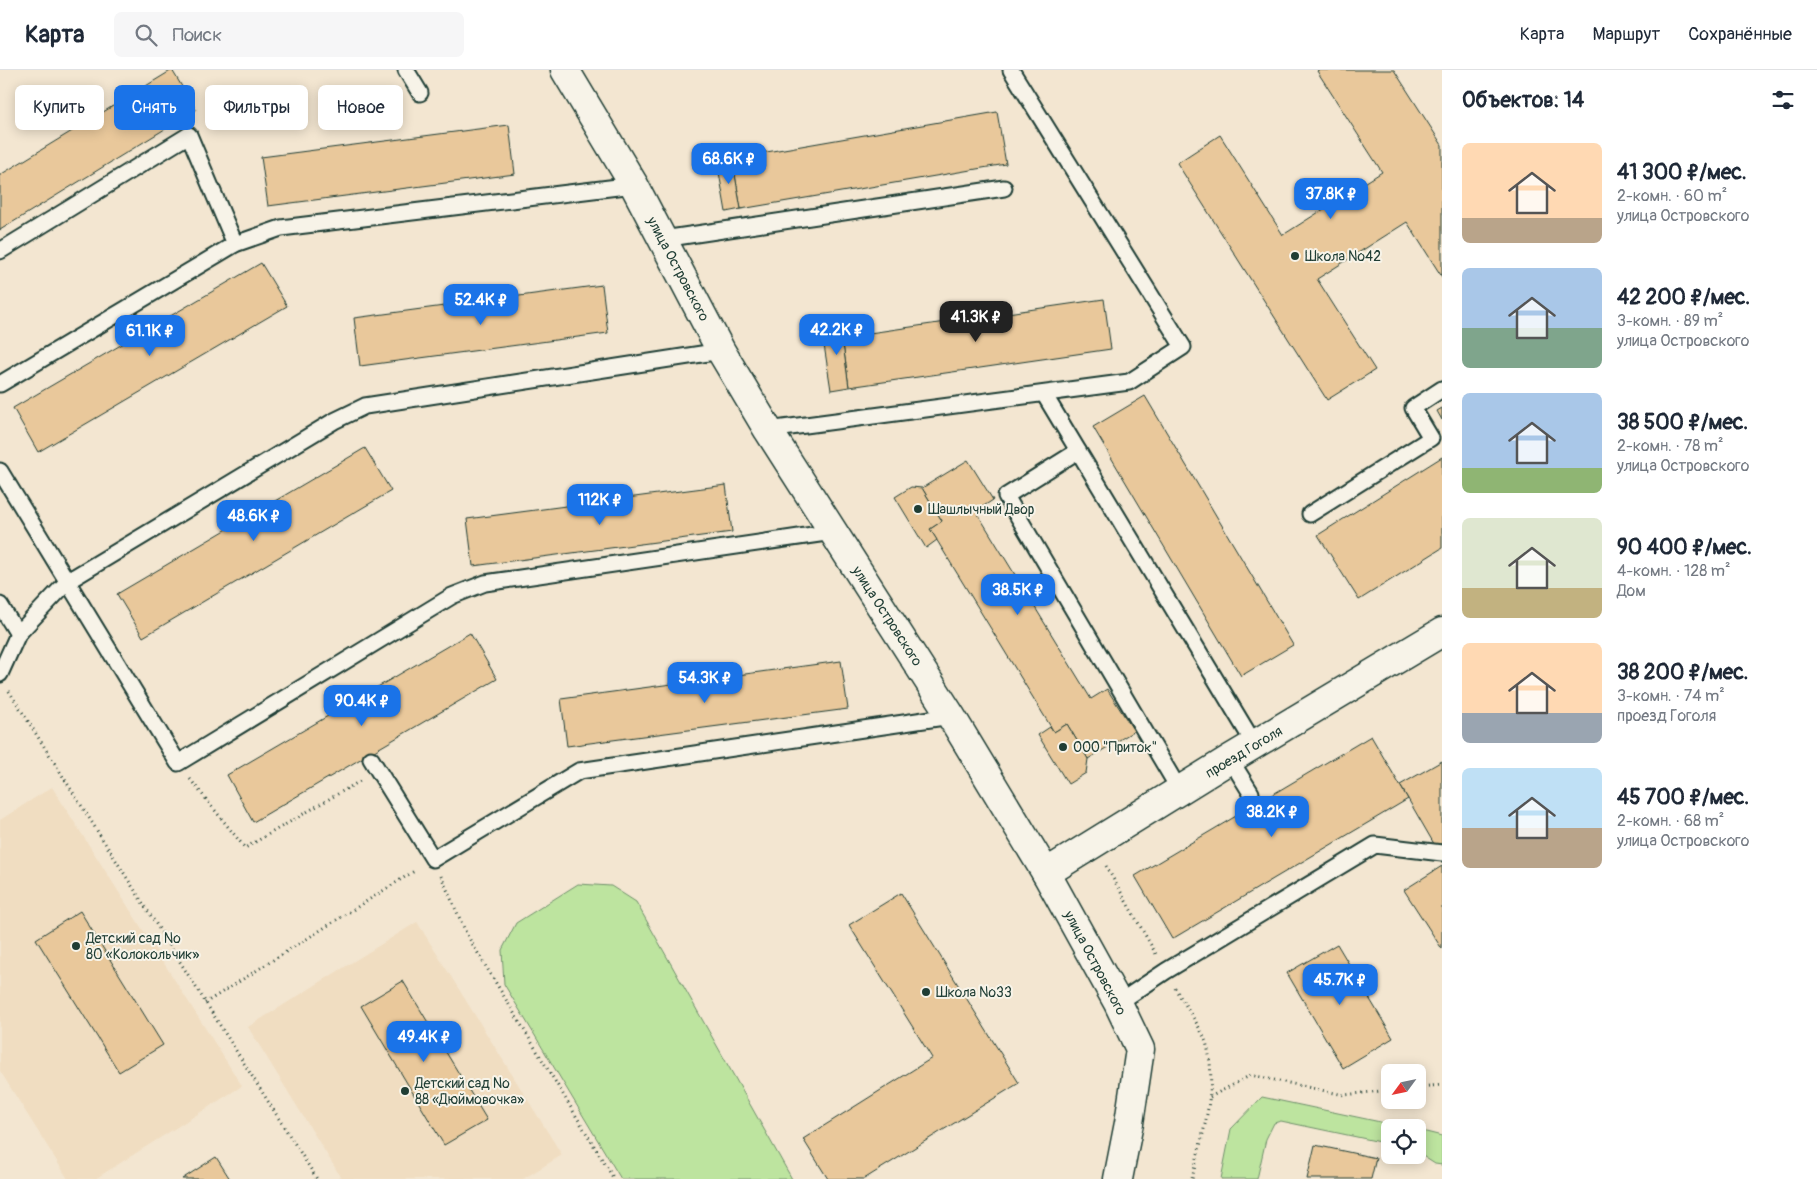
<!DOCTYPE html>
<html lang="ru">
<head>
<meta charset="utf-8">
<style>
  body { margin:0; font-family:Pangolin,sans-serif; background:#f6f6f7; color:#1f2937; height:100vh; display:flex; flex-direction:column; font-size:19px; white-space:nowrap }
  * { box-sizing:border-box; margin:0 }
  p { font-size:16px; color:#747a83 }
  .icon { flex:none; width:28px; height:28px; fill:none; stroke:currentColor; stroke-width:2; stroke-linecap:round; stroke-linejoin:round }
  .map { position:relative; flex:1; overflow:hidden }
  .side { display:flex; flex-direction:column; background:#fff; width:375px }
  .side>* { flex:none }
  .banner { position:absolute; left:15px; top:15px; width:475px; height:45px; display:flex; gap:10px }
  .needle { width:32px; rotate:237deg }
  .tools { position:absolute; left:1381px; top:994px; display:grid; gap:10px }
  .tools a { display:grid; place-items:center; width:45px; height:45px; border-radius:8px; background:#fff; box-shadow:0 2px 12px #0003; font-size:25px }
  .price { position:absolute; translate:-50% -42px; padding:0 11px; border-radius:10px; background:#1a73e8; color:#fff; font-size:16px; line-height:32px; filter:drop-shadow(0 1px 2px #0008) }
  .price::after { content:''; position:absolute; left:50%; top:30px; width:15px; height:11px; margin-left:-8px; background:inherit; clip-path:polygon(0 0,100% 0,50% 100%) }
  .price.active { background:#222; color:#fff }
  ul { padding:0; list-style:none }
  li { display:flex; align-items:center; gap:15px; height:125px; padding:0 20px }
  li span { display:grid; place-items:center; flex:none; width:140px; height:100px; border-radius:8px; color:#555 }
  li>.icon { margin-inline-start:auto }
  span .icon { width:60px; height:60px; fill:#fffc; stroke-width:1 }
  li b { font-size:21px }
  h2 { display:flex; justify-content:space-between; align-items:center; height:60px; padding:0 20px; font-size:21px }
  .tag { padding:0 18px; border-radius:8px; background:#fff; box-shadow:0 2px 12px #0003; font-size:18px; line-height:45px }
  .tag.active { background:#1a73e8; color:#fff }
  header { display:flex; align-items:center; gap:30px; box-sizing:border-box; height:70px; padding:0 25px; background:#fff; border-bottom:1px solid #e0e1e3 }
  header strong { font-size:24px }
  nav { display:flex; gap:28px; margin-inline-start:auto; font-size:18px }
  .search { width:350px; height:45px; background:#f6f6f7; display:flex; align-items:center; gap:12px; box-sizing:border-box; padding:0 18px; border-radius:8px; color:#747a83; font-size:19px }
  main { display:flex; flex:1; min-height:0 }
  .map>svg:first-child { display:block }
</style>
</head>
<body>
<header>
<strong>Карта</strong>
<div class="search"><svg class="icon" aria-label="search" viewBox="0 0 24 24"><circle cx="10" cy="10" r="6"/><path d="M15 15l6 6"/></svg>Поиск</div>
<nav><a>Карта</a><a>Маршрут</a><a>Сохранённые</a></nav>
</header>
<main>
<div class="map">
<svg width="1442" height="1109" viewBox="0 0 1442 1109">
  <rect width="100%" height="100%" fill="#f3e6d1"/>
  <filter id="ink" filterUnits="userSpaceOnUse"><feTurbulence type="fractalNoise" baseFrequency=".02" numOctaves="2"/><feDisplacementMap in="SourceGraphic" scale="10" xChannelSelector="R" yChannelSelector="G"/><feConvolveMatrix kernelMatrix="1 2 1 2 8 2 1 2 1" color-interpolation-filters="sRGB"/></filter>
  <g filter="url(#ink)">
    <!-- built -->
    <g fill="#f0ddc1">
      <path d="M52,717L242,1016L95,1109H68L0,1001V750Z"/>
      <path d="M417,852L562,1085L523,1109H342L248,957Z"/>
    </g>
    <!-- green -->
    <g fill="#bde49f" stroke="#6e906a">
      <path d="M578,814L611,816L636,832L792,1109H621L504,914L502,880L516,853Z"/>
      <path d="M1262,1027L1404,1057L1390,1058V1074L1281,1051L1274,1053L1266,1069L1257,1109H1221L1231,1059Z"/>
      <path d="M1418,1060L1442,1066V1095L1435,1094L1418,1083Z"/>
    </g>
    <!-- building -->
    <g fill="#e9c89b" stroke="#1f3d34">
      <path d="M172,0L196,40L0,160V105Z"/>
      <path d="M1318,0H1394L1442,75V207L1407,152L1317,209L1375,300L1327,330L1177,93L1220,65L1283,165L1382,102L1317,1Z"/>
      <path d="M997,42L1006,94L741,139L732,88Z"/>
      <path d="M509,55L515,104L268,136L261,87Z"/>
      <path d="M732,88L741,139L726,142L717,91Z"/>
      <path d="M261,193L287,236L38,382L13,338Z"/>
      <path d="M602,215L608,263L360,296L354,248Z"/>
      <path d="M1104,229L1111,279L849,317L842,267Z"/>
      <path d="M857,257L858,265L842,267L849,317L831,320L822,262Z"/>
      <path d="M1145,326L1293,575L1241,606L1093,357Z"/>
      <path d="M1442,338V350L1437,341Z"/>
      <path d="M365,378L391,421L143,567L117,524Z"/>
      <path d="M1442,387V478L1359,530L1318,465Z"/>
      <path d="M968,390L993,430L976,441L1091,629L1107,619L1134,661L1088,689L1067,654L1054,662L930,459L942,451L922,418Z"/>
      <path d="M726,415L732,462L473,496L467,449Z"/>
      <path d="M911,417L922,418L942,451L930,459L937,470L926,478L895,427Z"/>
      <path d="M470,563L497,609L253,752L227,705Z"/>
      <path d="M841,591L848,639L567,676L561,629Z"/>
      <path d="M1067,654L1088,689L1086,703L1068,714L1038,665L1050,657L1054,662Z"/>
      <path d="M1371,666L1408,729L1172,869L1135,806Z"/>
      <path d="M1442,691V776L1437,779L1400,715Z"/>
      <path d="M1442,796V879L1404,820Z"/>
      <path d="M901,823L1019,1013L864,1109H828L803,1069L932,988L849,855Z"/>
      <path d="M80,841L163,975L119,1002L36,869Z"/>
      <path d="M1337,874L1393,968L1343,998L1287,903Z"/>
      <path d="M403,911L487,1050L444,1075L361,936Z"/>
      <path d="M1315,1075L1376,1088L1371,1109H1307Z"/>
      <path d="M216,1087L230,1109H182Z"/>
    </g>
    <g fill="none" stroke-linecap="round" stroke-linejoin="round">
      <!-- lane casing -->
      <g stroke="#1f3d34" stroke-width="19">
        <g id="lane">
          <path d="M406,0L420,23"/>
          <path d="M663,169L1004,118"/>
          <path d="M0,181L189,65L235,174"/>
          <path d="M0,314L235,174L281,158L634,115"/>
          <path d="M1044,324L1255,675"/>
          <path d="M768,360L1129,312L1183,277L1011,0"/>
          <path d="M1078,381L1006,426L1180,721"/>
          <path d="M0,401L178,693L452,526L485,513L833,462"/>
          <path d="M1310,444L1431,368L1413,338L1442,319"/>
          <path d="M0,535L18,564"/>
          <path d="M0,604L18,564L68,511L334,351L365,336L721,281"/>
          <path d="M371,689L433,789L579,701L951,646"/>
          <path d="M1230,689L1251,723"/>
          <path d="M1118,933L1166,901L1375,775L1442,783"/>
        </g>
      </g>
      <!-- street casing -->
      <g stroke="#1f3d34" stroke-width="31">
        <path id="street" d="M1046,803L1230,689L1442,562"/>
      </g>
      <!-- secondary casing -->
      <g stroke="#1f3d34" stroke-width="31">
        <path id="secondary" d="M565,0L634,115L721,281L768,360L951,646L1046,803L1118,933L1140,979L1129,1053L1118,1109"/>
      </g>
      <!-- path -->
      <g stroke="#1f3d34" stroke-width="3" stroke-dasharray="1 4" stroke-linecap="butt">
        <path d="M9,621L317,1109"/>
        <path d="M190,709L245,778L360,711"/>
        <path d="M1106,796L1156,884"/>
        <path d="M441,806L467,865L614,1109"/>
        <path d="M1175,918C1183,932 1201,958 1206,972C1219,1017 1202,1064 1192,1109"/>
        <path d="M205,933L416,800"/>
        <path d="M1418,1017L1442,1015"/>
        <path d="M1210,1027L1251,1005L1344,1025L1390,1020"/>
      </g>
      <!-- lane -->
      <use href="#lane" stroke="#f7f3e8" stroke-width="15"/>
      <!-- street -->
      <use href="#street" stroke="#f7f3e8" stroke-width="28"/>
      <!-- secondary -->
      <use href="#secondary" stroke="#f7f3e8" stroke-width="28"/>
    </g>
  </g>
  <!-- markers -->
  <g fill="#1f3d34" stroke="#f7f3e8" stroke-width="2">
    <circle cx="1295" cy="186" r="5"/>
    <circle cx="918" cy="439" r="5"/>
    <circle cx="1063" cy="677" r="5"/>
    <circle cx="76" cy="876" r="5"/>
    <circle cx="926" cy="922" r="5"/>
    <circle cx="405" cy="1021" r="5"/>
  </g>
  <g text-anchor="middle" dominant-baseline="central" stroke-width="4" stroke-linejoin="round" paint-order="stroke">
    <!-- poi labels -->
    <g font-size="14" fill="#1f3d34" stroke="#f7f3e8" text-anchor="start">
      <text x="1305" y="186">Школа №42</text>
      <text x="928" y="439">Шашлычный Двор</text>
      <text x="1073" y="677">ООО "Приток"</text>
      <text x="86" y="868">Детский сад №<tspan x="86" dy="16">80 «Колокольчик»</tspan></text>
      <text x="936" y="922">Школа №33</text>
      <text x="415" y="1013">Детский сад №<tspan x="415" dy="16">88 «Дюймовочка»</tspan></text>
    </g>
    <!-- street labels -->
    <g font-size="14" fill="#1f3d34" stroke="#f7f3e8">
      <text transform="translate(678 199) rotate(62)">улица Островского</text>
      <text transform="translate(887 546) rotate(57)">улица Островского</text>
      <text transform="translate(1244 682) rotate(-31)">проезд Гоголя</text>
      <text transform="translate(1095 893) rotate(62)">улица Островского</text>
    </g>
  </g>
</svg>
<div class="tools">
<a><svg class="needle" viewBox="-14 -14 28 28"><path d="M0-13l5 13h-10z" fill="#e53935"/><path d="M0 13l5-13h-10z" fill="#747a83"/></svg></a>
<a><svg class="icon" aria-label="locate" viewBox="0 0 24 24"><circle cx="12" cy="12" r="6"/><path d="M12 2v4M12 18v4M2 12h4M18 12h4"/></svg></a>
</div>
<b class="price" style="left:729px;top:115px">68.6K ₽</b>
<b class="price" style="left:1331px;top:150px">37.8K ₽</b>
<b class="price" style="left:481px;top:256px">52.4K ₽</b>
<b class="price active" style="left:976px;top:273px">41.3K ₽</b>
<b class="price" style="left:837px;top:286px">42.2K ₽</b>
<b class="price" style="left:150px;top:287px">61.1K ₽</b>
<b class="price" style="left:600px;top:456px">112K ₽</b>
<b class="price" style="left:254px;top:472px">48.6K ₽</b>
<b class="price" style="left:1018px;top:546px">38.5K ₽</b>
<b class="price" style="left:705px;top:634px">54.3K ₽</b>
<b class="price" style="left:362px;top:657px">90.4K ₽</b>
<b class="price" style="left:1272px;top:768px">38.2K ₽</b>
<b class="price" style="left:1340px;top:936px">45.7K ₽</b>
<b class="price" style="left:424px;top:993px">49.4K ₽</b>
<div class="banner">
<a class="tag">Купить</a>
<a class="tag active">Снять</a>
<a class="tag">Фильтры</a>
<a class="tag">Новое</a>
</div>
</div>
<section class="side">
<h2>Объектов: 14<svg class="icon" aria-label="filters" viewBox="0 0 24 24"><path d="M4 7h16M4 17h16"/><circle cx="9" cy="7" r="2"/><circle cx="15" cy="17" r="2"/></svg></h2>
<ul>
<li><span style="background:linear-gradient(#ffd9b3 75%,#b9a48a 0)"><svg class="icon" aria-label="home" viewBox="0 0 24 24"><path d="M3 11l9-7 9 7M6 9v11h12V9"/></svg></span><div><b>41 300 ₽/мес.</b><p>2-комн. · 60 m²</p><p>улица Островского</p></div></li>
<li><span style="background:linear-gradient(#a9c7e8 60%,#7fa58c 0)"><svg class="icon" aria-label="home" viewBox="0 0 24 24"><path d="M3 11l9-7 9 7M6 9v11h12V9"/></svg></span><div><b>42 200 ₽/мес.</b><p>3-комн. · 89 m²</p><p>улица Островского</p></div></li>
<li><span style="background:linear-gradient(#a9c7e8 75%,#8fb573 0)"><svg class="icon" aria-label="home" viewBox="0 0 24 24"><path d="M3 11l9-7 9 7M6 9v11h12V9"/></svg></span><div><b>38 500 ₽/мес.</b><p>2-комн. · 78 m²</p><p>улица Островского</p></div></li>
<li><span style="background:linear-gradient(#dfe7d0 70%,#c2b280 0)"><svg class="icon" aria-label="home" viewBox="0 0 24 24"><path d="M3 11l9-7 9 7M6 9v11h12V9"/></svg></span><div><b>90 400 ₽/мес.</b><p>4-комн. · 128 m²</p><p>Дом</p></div></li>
<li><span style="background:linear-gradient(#ffd9b3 70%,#9aa5b1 0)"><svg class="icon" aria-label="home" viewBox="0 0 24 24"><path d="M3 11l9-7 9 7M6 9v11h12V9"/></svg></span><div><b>38 200 ₽/мес.</b><p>3-комн. · 74 m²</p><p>проезд Гоголя</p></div></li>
<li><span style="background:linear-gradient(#bfe0f5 60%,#b9a48a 0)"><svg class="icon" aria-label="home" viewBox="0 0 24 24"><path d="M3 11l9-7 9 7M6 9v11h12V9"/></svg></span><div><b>45 700 ₽/мес.</b><p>2-комн. · 68 m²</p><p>улица Островского</p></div></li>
</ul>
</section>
</main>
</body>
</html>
